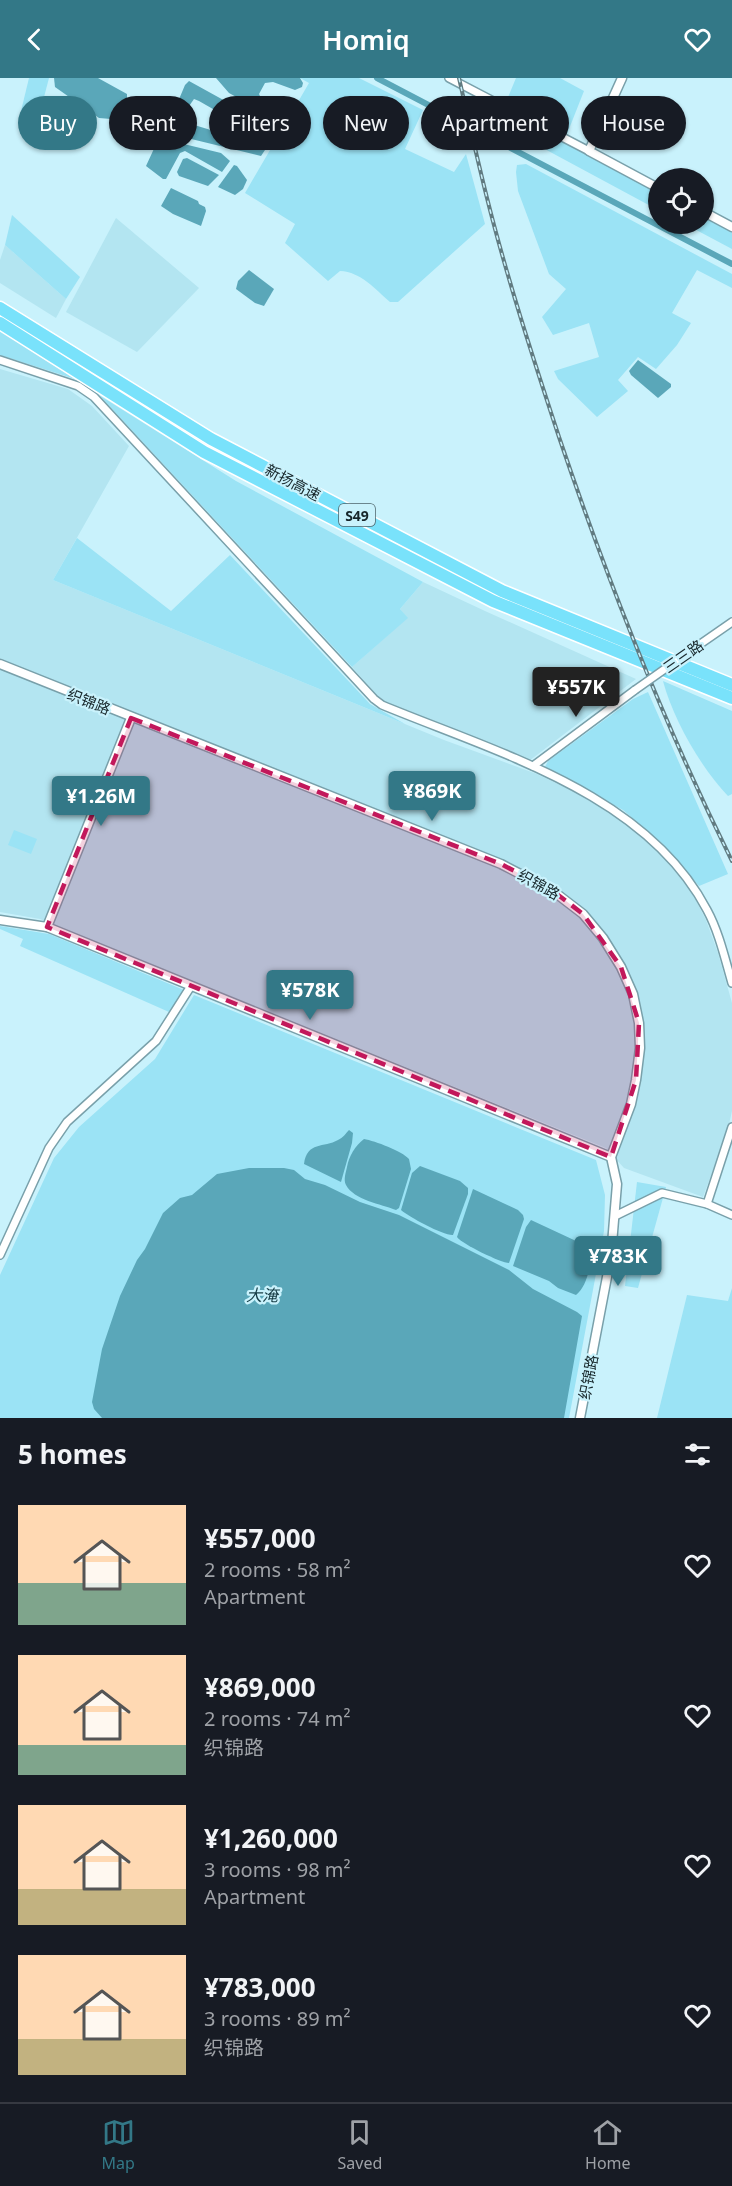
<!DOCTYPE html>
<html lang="en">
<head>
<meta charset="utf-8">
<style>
  body { margin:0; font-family:"Noto Sans","Noto Sans SC",sans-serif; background:#242831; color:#f1f3f6; height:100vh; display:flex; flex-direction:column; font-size:22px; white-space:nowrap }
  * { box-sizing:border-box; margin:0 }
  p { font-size:20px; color:#9ea1a6 }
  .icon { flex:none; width:33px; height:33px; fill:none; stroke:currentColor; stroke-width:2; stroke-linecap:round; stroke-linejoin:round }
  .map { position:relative; height:1340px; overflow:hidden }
  .sheet { display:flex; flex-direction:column; background:#171b24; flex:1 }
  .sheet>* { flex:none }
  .hud { position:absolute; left:18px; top:18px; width:696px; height:54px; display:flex; gap:12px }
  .buttons { position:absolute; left:648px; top:90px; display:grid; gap:12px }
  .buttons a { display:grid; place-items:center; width:66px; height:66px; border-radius:50%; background:#171b24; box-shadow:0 2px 4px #0004; font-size:30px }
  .price { position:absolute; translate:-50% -51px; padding:0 14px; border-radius:6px; background:#337887; color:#fff; font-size:20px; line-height:39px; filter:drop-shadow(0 2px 3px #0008) }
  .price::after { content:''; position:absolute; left:50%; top:36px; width:18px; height:14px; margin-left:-9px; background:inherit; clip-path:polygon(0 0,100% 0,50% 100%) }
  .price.on { background:#222; color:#fff }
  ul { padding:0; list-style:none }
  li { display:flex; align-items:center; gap:18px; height:150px; padding:0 18px }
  li span { display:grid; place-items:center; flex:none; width:168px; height:120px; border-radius:0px; color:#555 }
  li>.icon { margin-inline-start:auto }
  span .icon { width:72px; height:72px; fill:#fffc; stroke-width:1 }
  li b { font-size:26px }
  h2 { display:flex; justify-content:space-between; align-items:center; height:72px; padding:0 18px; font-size:26px }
  .tag { padding:0 21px; border-radius:27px; background:#171b24; box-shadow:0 2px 4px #0004; font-size:21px; line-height:54px }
  .tag.on { background:#337887; color:#fff }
  header { display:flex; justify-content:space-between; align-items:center; height:78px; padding:0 18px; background:#337887; color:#fff; font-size:27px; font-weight:600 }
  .dock { display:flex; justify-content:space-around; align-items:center; height:84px; border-top:2px solid #363941; background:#171b24; font-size:16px; color:#9ea1a6 }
  .dock a { display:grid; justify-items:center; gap:3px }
  .dock .on { color:#337887 }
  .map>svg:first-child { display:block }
</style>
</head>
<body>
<header><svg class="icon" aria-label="back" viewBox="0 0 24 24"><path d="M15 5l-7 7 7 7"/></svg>Homiq<svg class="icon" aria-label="heart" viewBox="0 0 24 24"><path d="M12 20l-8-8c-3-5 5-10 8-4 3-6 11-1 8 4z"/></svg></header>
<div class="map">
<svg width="732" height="1340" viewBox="0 0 732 1340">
  <rect width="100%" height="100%" fill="#c9f2fc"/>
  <!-- built -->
  <g fill="#b3e5f1">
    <path d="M116,140L199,210L137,274L66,234Z"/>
    <path d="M5,167L66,221L56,240L0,205V182Z"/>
    <path d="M0,291L68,311L92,328L129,368L53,502L444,662L537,696L581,717L622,742L647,762L667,783L691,813L706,842L718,875L732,925V1033L727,1055L703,1119L624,1090L606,1070L40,841L0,834Z"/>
    <path d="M423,504L485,533L636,601L529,683L382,623L352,589L407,540L400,531Z"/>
  </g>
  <!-- green -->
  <g fill="#9be3f5">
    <path d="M29,0H49L43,23L27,37L21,33Z"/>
    <path d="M300,0H359L423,32L405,71L454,94L466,76L485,146L398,224H390C375,211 361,194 340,193L328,203L285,165L295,146L245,115L309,5Z"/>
    <path d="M516,0H560L584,13L567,56L506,24Z"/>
    <path d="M495,28L658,115V132L489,41Z"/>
    <path d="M526,86L732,196V210L697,192L672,235L691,245L677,267L656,291L638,279L618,302L628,313L597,339L558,301L554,293L599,279L589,245L553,257L542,239L566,211L549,196L518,113L516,94L517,87Z"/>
    <path d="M12,137L80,199L66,221L5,167Z"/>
    <path d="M704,139L732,154V171L685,146H704Z"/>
    <path d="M0,253L75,301L0,277Z"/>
    <path d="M99,317L236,403L423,504L400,531L408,540L352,589Z"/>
    <path d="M77,460L171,533L230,477L370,626L405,646L53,502Z"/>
    <path d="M663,603L732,633V716L728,718C701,690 673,641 663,603Z"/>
    <path d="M648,614L728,796L699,808L664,767L623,732L545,689L548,683L633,621Z"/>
    <path d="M14,752L37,761L31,776L8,767Z"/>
    <path d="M0,848L49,856L184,912L169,934L20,868L23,861L0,851Z"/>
    <path d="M194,917L596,1082L605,1117L604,1153L569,1340H0V1197L54,1080L79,1049L155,981Z"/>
    <path d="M637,1104L666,1109L638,1210L625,1208Z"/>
    <path d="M732,1210V1340H657L687,1217L728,1223Z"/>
  </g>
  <!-- water -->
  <g fill="#5aa7b9">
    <path d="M54,0H98L127,16V21L111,41L99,40L55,9Z"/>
    <path d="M216,0H300L303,5L302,9L295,12L273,4L265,5L259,16L262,22L281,38L280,43L229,15Z"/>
    <path d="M189,3L276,51L277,54L261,78L183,59L164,51C166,42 171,37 173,29L183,36L184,47L188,48L191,46L250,64L253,54L199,23L194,21L187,31L177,26L185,7Z"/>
    <path d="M163,61L221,75L230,83L222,94L185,73L180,75L166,101H163L146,88L158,62Z"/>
    <path d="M187,80L219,97L208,108L179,98L177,94L183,81Z"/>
    <path d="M234,87L237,88L247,102L243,111L235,117L218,109Z"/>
    <path d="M171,110L198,123L199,126L205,129L206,133L201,148L173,136L161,128Z"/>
    <path d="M249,192L274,211L264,228L255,225L236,211L238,203Z"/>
    <path d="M638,282L671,306V309L658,320L631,297L629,293Z"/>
    <path d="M349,1052L353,1055L352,1065L341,1104L304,1086C307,1063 324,1070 338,1062C343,1060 346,1055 349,1052Z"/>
    <path d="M364,1061C375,1063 402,1073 409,1081L411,1091L399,1130L396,1132C381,1126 354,1122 346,1107C343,1102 346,1094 347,1089C349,1078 355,1068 364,1061Z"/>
    <path d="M420,1088L460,1103L468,1110V1116L453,1157C444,1158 409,1139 401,1132L412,1095Z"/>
    <path d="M249,1090H284L294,1092L305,1101L325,1107L360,1124L399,1137L509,1192L533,1211L577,1234L582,1238L564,1340H102L94,1331L92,1324L102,1271L120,1218L137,1182L145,1171L163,1135L180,1120L192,1117L217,1096Z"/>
    <path d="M473,1111L518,1132L523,1137L524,1141L509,1185C501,1185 462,1166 457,1159Z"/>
    <path d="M531,1142L589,1169C592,1185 588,1207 576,1217L558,1210L549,1203L513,1188L526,1149Z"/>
  </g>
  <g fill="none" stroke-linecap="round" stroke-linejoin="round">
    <!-- canal -->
    <path stroke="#5aa7b9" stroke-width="6" d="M377,0L732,186"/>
    <!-- minor casing -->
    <g stroke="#79a0aa" stroke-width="10">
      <g id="minor">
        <path d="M449,0L589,73"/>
        <path d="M0,282L78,308L94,319L374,621L382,627C495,674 646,715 707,832C719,854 725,881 732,905"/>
        <path d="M696,569L732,544"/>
        <path d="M533,688L635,612"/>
        <path d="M707,1126L732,1049"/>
        <path d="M615,1138L662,1115L707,1126L732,1137"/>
        <path d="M0,1177L49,1070L67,1044L156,963L191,908"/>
      </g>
    </g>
    <!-- tertiary casing -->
    <g stroke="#79a0aa" stroke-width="11">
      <g id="tertiary">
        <path d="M622,0L589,73L658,110"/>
        <path d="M704,134L732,149"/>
        <path d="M0,586L501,786L553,813L583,836L603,860L621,889L633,916L639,945L640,970L636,1002L631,1026L611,1079L617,1106L611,1178L580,1340"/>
        <path d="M0,842L47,849L611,1079"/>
        <path d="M47,849L131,640"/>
      </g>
    </g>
    <!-- motorway casing -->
    <g stroke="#fff" stroke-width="15">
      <g id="motorway">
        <path d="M0,230L211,361L502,513L732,607"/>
        <path d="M0,245L204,374L493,523L732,620"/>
      </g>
    </g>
    <!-- minor -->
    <use href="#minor" stroke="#fff" stroke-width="7"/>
    <!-- tertiary -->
    <use href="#tertiary" stroke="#fff" stroke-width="8"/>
    <!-- motorway -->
    <use href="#motorway" stroke="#79e2fb" stroke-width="12"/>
    <!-- rail casing -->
    <g stroke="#617b81" stroke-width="4">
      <path id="rail" d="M459,0C468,40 477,80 487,120C507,200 533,280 559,359C608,504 664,646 732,783"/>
    </g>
    <!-- rail -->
    <use href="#rail" stroke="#c9f2fc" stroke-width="1.5" stroke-dasharray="4.5" stroke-linecap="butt"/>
    <!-- minor-bridge casing -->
    <g stroke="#79a0aa" stroke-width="10" stroke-linecap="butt">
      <path id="minor-bridge" d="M635,612L696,569"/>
    </g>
    <!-- minor-bridge -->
    <use href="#minor-bridge" stroke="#fff" stroke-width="7"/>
  </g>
  <!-- marked area -->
  <path fill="#c2185b" fill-opacity="0.2" stroke="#c2185b" stroke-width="4.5" stroke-dasharray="12 8" stroke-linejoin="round" d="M131,640L501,786L553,813L583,836L621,889L639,945L636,1002L611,1079L47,849Z"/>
  <g text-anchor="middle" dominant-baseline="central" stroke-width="4.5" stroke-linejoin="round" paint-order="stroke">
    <!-- shield labels -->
    <rect fill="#c9f2fc" stroke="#4c6369" stroke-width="1.5" x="339" y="426" width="36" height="22" rx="4.5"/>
    <g font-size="14" font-weight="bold" fill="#17262a">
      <text x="357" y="437">S49</text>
    </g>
    <!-- street labels -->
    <g font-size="15" fill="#17262a" stroke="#c9f2fc">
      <text transform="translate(293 404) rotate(28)">新扬高速</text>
      <text transform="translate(683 578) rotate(-35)">三三路</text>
      <text transform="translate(89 623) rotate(22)">织锦路</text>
      <text transform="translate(539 806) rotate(29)">织锦路</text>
      <text transform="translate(588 1299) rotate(-79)">织锦路</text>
    </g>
    <!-- water labels -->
    <g font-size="16" font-style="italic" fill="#153a43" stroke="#c9f2fc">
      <text x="262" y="1217">大淹</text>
    </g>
  </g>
</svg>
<div class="buttons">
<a><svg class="icon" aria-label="locate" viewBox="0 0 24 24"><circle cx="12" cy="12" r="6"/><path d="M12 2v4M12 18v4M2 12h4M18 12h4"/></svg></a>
</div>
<b class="price on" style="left:576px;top:640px">¥557K</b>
<b class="price" style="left:432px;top:744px">¥869K</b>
<b class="price" style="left:101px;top:749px">¥1.26M</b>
<b class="price" style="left:310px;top:943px">¥578K</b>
<b class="price" style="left:618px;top:1209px">¥783K</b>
<div class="hud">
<a class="tag on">Buy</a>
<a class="tag">Rent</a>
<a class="tag">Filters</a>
<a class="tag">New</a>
<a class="tag">Apartment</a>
<a class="tag">House</a>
</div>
</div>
<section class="sheet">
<h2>5 homes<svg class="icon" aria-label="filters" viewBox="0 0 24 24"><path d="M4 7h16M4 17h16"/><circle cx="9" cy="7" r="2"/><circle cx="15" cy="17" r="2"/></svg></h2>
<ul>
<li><span style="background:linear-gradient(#ffd9b3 65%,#7fa58c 0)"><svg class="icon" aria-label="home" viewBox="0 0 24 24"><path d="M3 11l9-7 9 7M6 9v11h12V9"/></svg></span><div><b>¥557,000</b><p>2 rooms · 58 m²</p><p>Apartment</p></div><svg class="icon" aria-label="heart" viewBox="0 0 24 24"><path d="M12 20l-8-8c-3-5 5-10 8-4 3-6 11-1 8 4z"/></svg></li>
<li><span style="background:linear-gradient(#ffd9b3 75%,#7fa58c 0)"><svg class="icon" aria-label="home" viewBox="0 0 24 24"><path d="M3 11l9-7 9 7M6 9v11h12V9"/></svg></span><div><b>¥869,000</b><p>2 rooms · 74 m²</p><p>织锦路</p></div><svg class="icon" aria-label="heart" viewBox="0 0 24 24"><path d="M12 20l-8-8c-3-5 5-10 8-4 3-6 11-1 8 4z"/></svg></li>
<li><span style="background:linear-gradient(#ffd9b3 70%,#c2b280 0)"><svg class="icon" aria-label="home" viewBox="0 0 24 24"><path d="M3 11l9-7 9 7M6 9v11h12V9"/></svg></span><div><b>¥1,260,000</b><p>3 rooms · 98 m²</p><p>Apartment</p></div><svg class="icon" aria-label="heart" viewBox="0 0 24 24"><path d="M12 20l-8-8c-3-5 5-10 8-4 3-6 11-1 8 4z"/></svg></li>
<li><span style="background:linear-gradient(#ffd9b3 70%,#c2b280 0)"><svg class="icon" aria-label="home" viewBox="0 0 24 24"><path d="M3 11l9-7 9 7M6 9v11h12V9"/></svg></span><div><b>¥783,000</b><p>3 rooms · 89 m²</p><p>织锦路</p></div><svg class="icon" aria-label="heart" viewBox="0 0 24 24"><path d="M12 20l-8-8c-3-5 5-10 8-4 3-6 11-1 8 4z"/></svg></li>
</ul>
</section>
<nav class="dock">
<a class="on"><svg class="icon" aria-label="map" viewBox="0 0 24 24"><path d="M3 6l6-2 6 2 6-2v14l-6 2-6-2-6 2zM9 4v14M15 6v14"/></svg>Map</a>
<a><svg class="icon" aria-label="saved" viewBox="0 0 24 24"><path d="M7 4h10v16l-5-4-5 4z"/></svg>Saved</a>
<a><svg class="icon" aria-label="home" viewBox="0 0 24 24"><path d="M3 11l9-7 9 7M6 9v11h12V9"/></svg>Home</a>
</nav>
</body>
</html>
